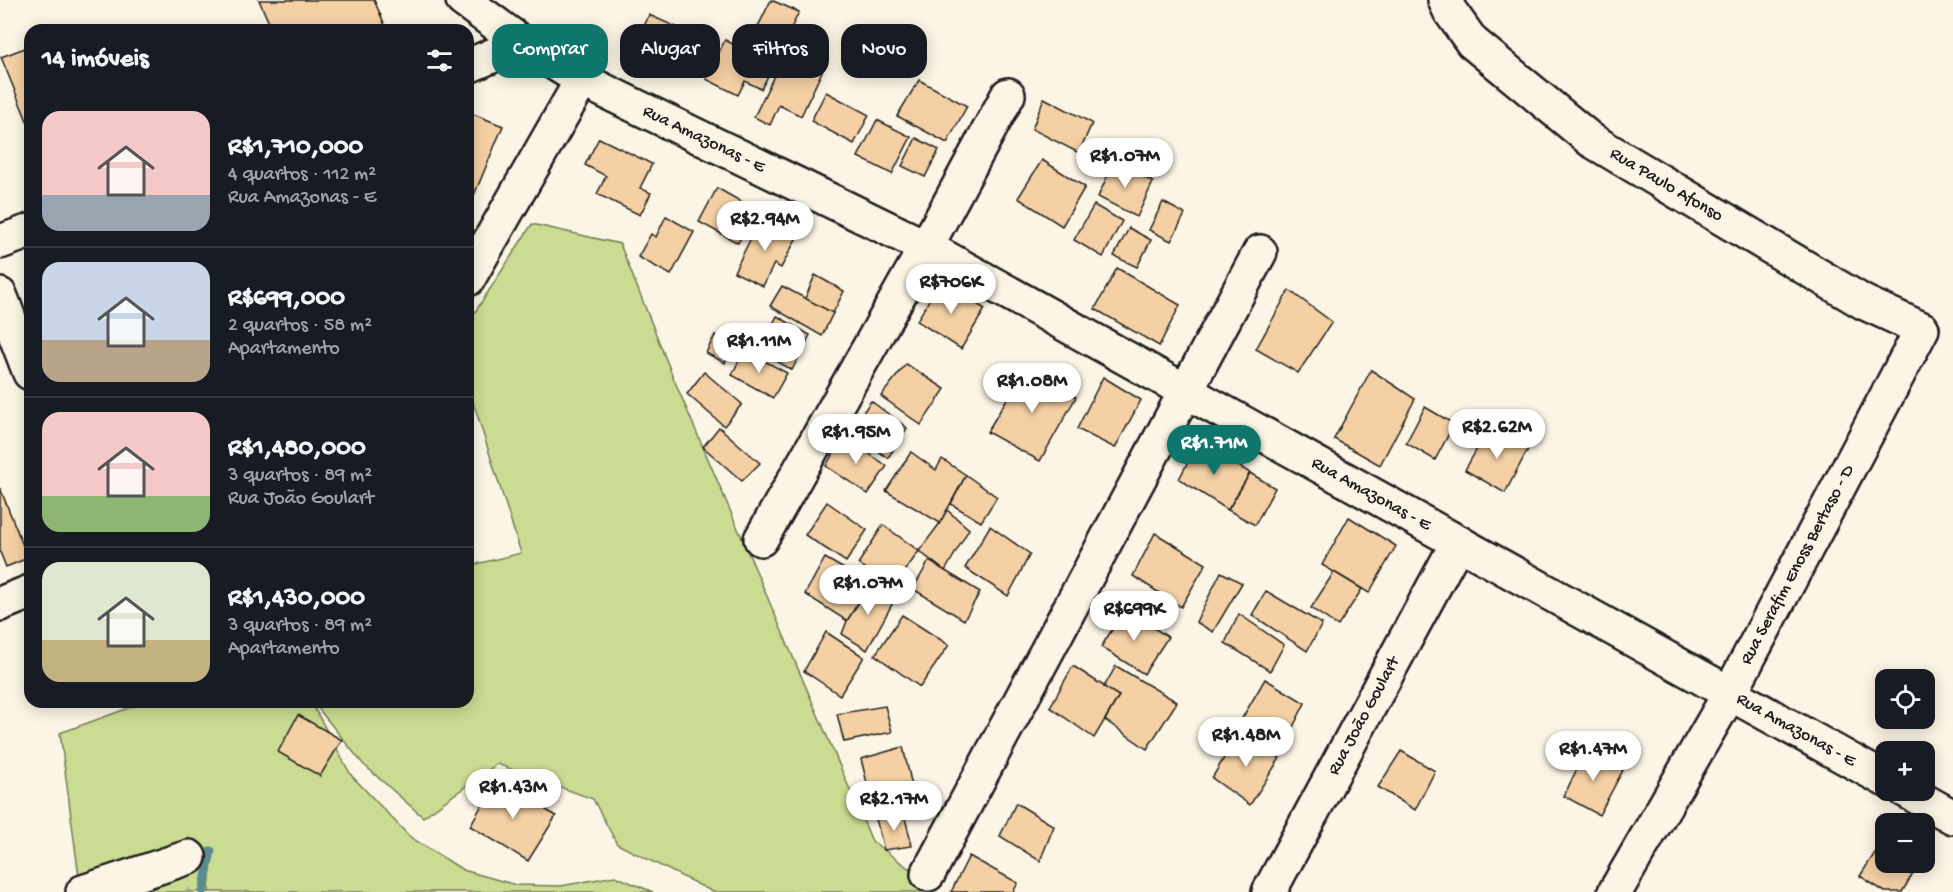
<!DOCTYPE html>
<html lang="pt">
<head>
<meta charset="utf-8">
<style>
  body { margin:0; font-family:"Gochi Hand",sans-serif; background:#20242c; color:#f1f3f6; height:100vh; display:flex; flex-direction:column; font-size:22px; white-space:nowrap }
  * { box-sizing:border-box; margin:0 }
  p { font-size:20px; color:#9ea1a6 }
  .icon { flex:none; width:33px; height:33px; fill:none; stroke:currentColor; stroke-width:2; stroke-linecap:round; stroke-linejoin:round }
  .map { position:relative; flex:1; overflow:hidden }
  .drawer { position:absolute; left:24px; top:24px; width:450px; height:684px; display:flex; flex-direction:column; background:#171b24; border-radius:18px; box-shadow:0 3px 15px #0003 }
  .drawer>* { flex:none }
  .hud { position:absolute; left:492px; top:24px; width:570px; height:54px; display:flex; gap:12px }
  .controls { position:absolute; left:1875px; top:669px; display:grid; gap:12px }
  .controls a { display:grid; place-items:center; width:60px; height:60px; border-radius:12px; background:#171b24; box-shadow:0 3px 15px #0003; font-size:30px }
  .price { position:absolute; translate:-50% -51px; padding:0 14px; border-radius:21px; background:#fff; color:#222; font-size:20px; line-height:39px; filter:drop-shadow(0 2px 3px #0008) }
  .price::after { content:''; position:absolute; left:50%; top:36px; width:18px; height:14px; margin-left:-9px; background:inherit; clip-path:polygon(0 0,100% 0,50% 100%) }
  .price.on { background:#0f766e; color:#fff }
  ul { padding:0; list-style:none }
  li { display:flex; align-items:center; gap:18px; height:150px; padding:0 18px }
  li+li { border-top:2px solid #363941 }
  li span { display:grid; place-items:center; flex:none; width:168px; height:120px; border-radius:18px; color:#555 }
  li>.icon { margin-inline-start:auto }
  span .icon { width:72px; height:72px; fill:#fffc; stroke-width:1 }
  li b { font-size:26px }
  h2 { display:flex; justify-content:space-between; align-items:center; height:72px; padding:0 18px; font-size:26px }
  .tag { padding:0 21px; border-radius:18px; background:#171b24; box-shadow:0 3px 15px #0003; font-size:21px; line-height:54px }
  .tag.on { background:#0f766e; color:#fff }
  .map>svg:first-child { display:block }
</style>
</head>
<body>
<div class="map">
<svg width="1953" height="892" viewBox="0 0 1953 892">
  <defs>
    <pattern id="forest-firs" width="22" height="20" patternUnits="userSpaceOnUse" patternTransform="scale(1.5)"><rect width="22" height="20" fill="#c9dc91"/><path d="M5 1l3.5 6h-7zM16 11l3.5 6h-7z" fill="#acbc7c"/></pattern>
  </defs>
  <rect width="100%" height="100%" fill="#fcf5e5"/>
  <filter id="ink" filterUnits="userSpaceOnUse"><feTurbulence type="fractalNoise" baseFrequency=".0167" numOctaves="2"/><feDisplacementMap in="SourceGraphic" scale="12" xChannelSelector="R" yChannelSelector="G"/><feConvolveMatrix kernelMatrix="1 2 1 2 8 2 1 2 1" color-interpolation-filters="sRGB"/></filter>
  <g filter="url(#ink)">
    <!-- grass -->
    <g fill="#c9dc91" stroke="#727c56" stroke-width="1.5">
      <path d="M532,224L620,244L675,382L872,841L919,876L922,892H713L617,844L593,799L497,764L423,817L363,764L313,702H468V566L521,553L468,386V323Z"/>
      <path d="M145,702H311L351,775L410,837L463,870L516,885L561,886L615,876L653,892H209L211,851L79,877L60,733Z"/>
    </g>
    <!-- forest -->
    <path fill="url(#forest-firs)" stroke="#727c56" stroke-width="1.5" d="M211,851L209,892H116Z"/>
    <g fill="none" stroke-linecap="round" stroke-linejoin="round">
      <!-- stream -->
      <path stroke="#5a8c8f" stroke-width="9" d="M203,892L211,851"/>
    </g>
    <!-- building -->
    <g fill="#f4d0a4" stroke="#1c1c1c" stroke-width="1.5">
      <path d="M259,0H374L387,30H272Z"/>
      <path d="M771,0L799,12L777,57L750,43Z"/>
      <path d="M649,15L681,29L676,39L689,44L676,73L632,54Z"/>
      <path d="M725,40L774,65L761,89L745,81L738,95L706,79Z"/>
      <path d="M789,45L826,63L801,116L779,105L770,125L754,117Z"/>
      <path d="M30,46V128L1,57Z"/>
      <path d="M919,80L967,106L947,143L897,116Z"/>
      <path d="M826,92L869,115L854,144L811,121Z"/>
      <path d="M1044,98L1092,123L1079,153L1032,129Z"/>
      <path d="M468,112L503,126L472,200L468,199Z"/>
      <path d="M877,120L911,137L892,174L858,157Z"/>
      <path d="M599,138L652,164L640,188L651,193L640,215L597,194L606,176L585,165Z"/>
      <path d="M916,138L939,150L925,177L902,166Z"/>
      <path d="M1042,160L1085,187L1062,226L1018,198Z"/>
      <path d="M1114,161L1153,182L1137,217L1098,197Z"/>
      <path d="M717,188L756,210L738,243L699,222Z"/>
      <path d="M1163,202L1185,214L1171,241L1149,230Z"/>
      <path d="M1094,205L1122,221L1103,257L1074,240Z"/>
      <path d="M666,216L694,232L671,275L638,257L651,234L656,237Z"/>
      <path d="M761,218L797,237L781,268L774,264L763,286L734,272Z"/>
      <path d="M1129,228L1151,240L1137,267L1114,256Z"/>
      <path d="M1117,268L1180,305L1159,346L1095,309Z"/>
      <path d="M815,275L844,291L833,313L805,299Z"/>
      <path d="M940,281L985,309L961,349L917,321Z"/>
      <path d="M782,286L833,313L822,336L770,306Z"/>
      <path d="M1289,290L1332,322L1298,373L1256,349Z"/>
      <path d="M777,316L810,335L792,370L759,351Z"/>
      <path d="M715,335L733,344L725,363L706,353Z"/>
      <path d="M744,350L787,373L773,398L732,375Z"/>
      <path d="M906,364L945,389L921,425L881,396Z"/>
      <path d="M1027,366L1076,397L1040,461L987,432Z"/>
      <path d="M1371,370L1415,399L1380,465L1334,439Z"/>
      <path d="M704,372L742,404L724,426L687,394Z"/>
      <path d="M1103,377L1141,400L1115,448L1077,429Z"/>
      <path d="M871,401L907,428L888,458L850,431Z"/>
      <path d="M1425,407L1454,424L1435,460L1406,443Z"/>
      <path d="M719,427L760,463L742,481L703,447Z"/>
      <path d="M1489,428L1528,449L1505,493L1465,470Z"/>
      <path d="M843,436L887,466L868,494L826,466Z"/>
      <path d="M1199,441L1250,473L1228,510L1179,479Z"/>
      <path d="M911,452L936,470L942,459L966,475L940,523L886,491Z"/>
      <path d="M1250,473L1275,488L1255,525L1228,510Z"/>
      <path d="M966,475L997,497L981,522L951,504Z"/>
      <path d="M0,488L28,558L6,567L0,552Z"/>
      <path d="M827,502L867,530L846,562L805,535Z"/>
      <path d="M947,510L969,529L945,571L919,551L940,523Z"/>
      <path d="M1349,517L1396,546L1369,593L1322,565Z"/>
      <path d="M883,525L919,551L895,586L858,564Z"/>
      <path d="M990,526L1030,554L1008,596L965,568Z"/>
      <path d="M1155,533L1206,564L1181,607L1133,576Z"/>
      <path d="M825,558L870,584L847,621L805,594Z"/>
      <path d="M929,561L980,592L964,620L913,589Z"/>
      <path d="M1221,572L1242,583L1213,632L1196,622Z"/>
      <path d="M1334,572L1362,589L1338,626L1311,608Z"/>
      <path d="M870,584L896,597L867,650L842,634L847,621Z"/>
      <path d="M1266,591L1322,624L1307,651L1252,615Z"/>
      <path d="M1125,609L1168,637L1144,674L1101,647Z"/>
      <path d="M1239,614L1284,645L1270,671L1225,643Z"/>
      <path d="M902,615L949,645L920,687L875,655Z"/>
      <path d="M826,632L864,657L840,695L804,671Z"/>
      <path d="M1073,666L1119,696L1094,738L1050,707Z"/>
      <path d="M1116,666L1177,702L1147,749L1105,720L1119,696L1104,687Z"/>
      <path d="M1265,679L1305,703L1283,747L1241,720Z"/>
      <path d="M885,706L892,732L844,742L837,714Z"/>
      <path d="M298,715L342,740L320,776L278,752Z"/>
      <path d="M1240,731L1280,758L1250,805L1212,778Z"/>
      <path d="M903,747L918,812L876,819L861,759Z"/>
      <path d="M1587,748L1623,770L1599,815L1564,796Z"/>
      <path d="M1401,751L1435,771L1415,810L1378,787Z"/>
      <path d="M497,779L556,816L528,861L470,826Z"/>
      <path d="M1016,803L1054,826L1040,861L1000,836Z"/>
      <path d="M904,814L912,846L884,850L876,819Z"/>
      <path d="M1886,836V862H1920L1902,892H1885L1860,876Z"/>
      <path d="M969,856L1018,883L1013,892H951Z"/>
    </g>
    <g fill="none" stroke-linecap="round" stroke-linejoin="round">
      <!-- street casing -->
      <g stroke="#1c1c1c" stroke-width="38">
        <g id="street">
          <path id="s1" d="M463,0L522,43L582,80L926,247L1886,780"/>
          <path id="s2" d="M1445,0L1450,11L1472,42L1591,140L1863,302L1922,329L1730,693L1615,892"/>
          <path d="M468,66L522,43"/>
          <path d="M0,242L30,231"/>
          <path d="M468,279L582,80"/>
          <path d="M0,295L30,373"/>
          <path d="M761,539L926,247L1008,95"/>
          <path d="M0,604L30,592"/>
          <path d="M1905,790L1953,817"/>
          <path d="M928,874L1260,252"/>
          <path d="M83,892L189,857"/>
          <path id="s3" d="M1269,892L1458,542"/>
        </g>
      </g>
      <!-- street -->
      <use href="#street" stroke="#fcf5e5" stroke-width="33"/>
    </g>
  </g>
  <g text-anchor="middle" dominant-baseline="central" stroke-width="6" stroke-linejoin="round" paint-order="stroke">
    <!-- street labels -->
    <g font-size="18" fill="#1c1c1c" stroke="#fcf5e5">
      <text stroke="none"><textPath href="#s1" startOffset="279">Rua Amazonas - E</textPath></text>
      <text stroke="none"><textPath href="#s2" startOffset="292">Rua Paulo Afonso</textPath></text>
      <text stroke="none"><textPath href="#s1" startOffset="1035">Rua Amazonas - E</textPath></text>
      <text transform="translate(1798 565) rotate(-62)">Rua Serafim Enoss Bertaso - D</text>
      <text stroke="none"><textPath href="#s3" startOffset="200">Rua João Goulart</textPath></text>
      <text stroke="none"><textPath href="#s1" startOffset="1521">Rua Amazonas - E</textPath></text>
    </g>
  </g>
</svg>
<div class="controls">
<a><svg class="icon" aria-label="locate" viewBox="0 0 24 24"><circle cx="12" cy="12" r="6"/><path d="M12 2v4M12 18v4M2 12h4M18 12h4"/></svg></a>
<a>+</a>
<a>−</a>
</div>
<b class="price" style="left:1125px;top:189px">R$1.07M</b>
<b class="price" style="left:765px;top:252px">R$2.94M</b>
<b class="price" style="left:951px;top:315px">R$706K</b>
<b class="price" style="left:759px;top:374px">R$1.11M</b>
<b class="price" style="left:1032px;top:414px">R$1.08M</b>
<b class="price" style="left:1497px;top:460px">R$2.62M</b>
<b class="price" style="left:856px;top:465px">R$1.95M</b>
<b class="price on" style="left:1214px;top:476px">R$1.71M</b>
<b class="price" style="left:868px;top:616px">R$1.07M</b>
<b class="price" style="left:1134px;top:642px">R$699K</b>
<b class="price" style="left:1246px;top:768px">R$1.48M</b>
<b class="price" style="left:1593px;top:782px">R$1.47M</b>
<b class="price" style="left:513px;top:820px">R$1.43M</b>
<b class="price" style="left:894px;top:832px">R$2.17M</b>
<div class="hud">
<a class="tag on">Comprar</a>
<a class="tag">Alugar</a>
<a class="tag">Filtros</a>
<a class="tag">Novo</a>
</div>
<section class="drawer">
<h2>14 imóveis<svg class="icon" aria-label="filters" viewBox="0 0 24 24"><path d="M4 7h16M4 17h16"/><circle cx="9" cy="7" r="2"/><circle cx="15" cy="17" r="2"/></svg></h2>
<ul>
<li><span style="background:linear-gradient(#f6c9c9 70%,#9aa5b1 0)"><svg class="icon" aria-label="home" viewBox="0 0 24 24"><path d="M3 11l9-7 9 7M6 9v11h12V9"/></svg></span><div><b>R$1,710,000</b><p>4 quartos · 112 m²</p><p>Rua Amazonas - E</p></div></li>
<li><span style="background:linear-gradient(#c9d6e8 65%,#b9a48a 0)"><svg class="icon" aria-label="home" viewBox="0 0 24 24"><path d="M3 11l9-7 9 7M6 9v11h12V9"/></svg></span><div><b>R$699,000</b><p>2 quartos · 58 m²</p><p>Apartamento</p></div></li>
<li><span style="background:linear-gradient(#f6c9c9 70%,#8fb573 0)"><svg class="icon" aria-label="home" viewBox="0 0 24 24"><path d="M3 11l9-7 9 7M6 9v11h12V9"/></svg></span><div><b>R$1,480,000</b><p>3 quartos · 89 m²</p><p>Rua João Goulart</p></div></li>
<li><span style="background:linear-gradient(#dfe7d0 65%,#c2b280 0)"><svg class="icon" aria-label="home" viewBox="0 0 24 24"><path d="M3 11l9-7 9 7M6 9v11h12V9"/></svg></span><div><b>R$1,430,000</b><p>3 quartos · 89 m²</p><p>Apartamento</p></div></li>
</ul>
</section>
</div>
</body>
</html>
